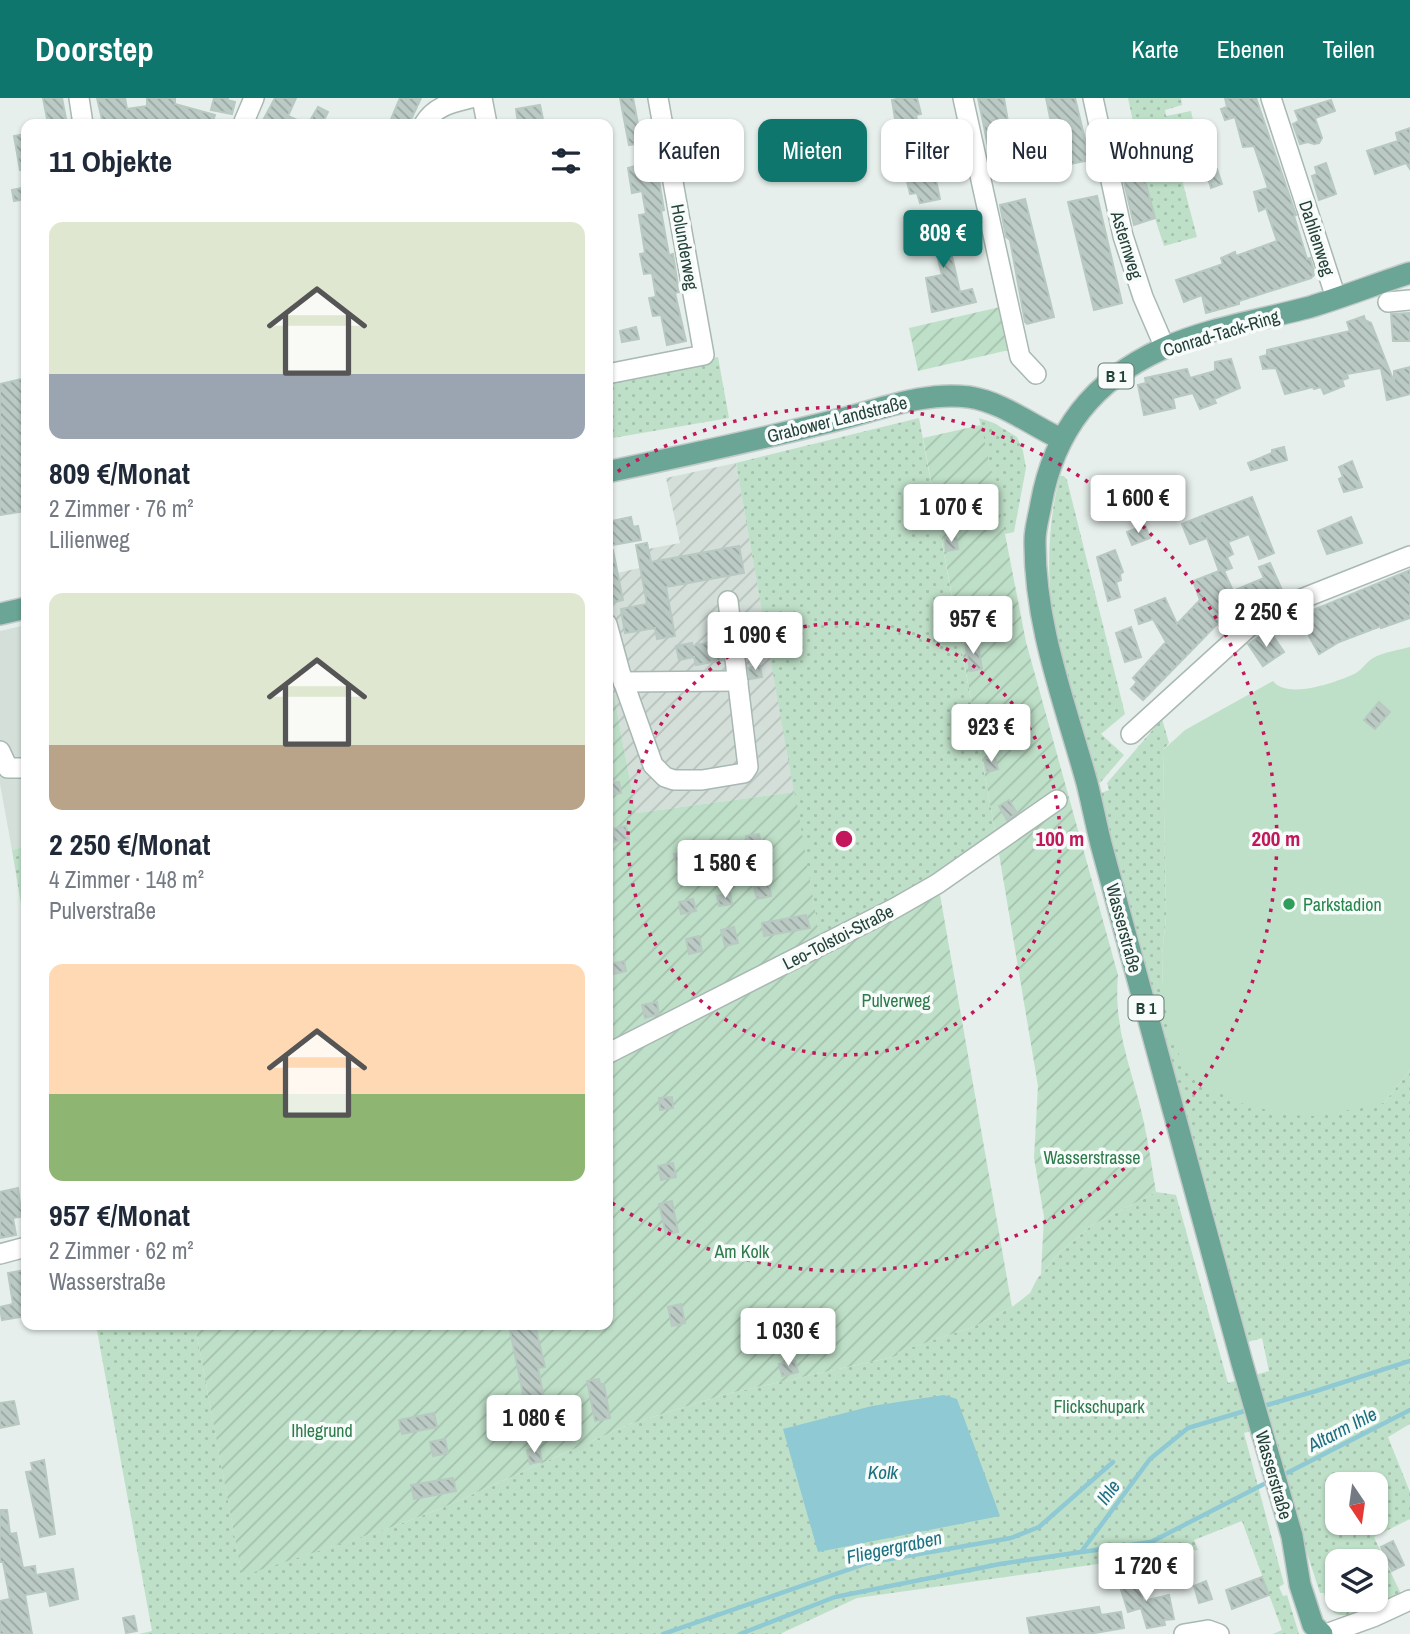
<!DOCTYPE html>
<html lang="de">
<head>
<meta charset="utf-8">
<style>
  body { margin:0; font-family:"Archivo Narrow",sans-serif; background:#f2f2f3; color:#1f2937; height:100vh; display:flex; flex-direction:column; font-size:26px; white-space:nowrap }
  * { box-sizing:border-box; margin:0 }
  p { font-size:23px; color:#747a83 }
  .icon { flex:none; width:38px; height:38px; fill:none; stroke:currentColor; stroke-width:2; stroke-linecap:round; stroke-linejoin:round }
  .map { position:relative; flex:1; overflow:hidden }
  .details { position:absolute; left:21px; top:21px; width:592px; height:1211px; display:flex; flex-direction:column; background:#fff; border-radius:14px; box-shadow:0 2px 5px #0004 }
  .details>* { flex:none }
  .hud { position:absolute; left:634px; top:21px; width:665px; height:63px; display:flex; gap:14px }
  .needle { width:46px; rotate:167deg }
  .controls { position:absolute; left:1325px; top:1374px; display:grid; gap:14px }
  .controls a { display:grid; place-items:center; width:63px; height:63px; border-radius:14px; background:#fff; box-shadow:0 2px 5px #0004; font-size:35px }
  .price { position:absolute; translate:-50% -60px; padding:0 16px; border-radius:7px; background:#fff; color:#222; font-size:23px; line-height:46px; filter:drop-shadow(0 2px 4px #0008) }
  .price::after { content:''; position:absolute; left:50%; top:42px; width:21px; height:16px; margin-left:-10px; background:inherit; clip-path:polygon(0 0,100% 0,50% 100%) }
  .price.on { background:#0f766e; color:#fff }
  ul { padding:0; list-style:none }
  li { display:grid; align-content:center; gap:14px; height:371px; padding:0 28px }
  li span { display:grid; place-items:center; height:217px; border-radius:14px; color:#555 }
  li>.icon { margin-inline-start:auto }
  span .icon { width:126px; height:126px; fill:#fffc; stroke-width:1 }
  li b { font-size:30px }
  h2 { display:flex; justify-content:space-between; align-items:center; height:84px; padding:0 28px; font-size:30px }
  .chip { padding:0 24px; border-radius:14px; background:#fff; box-shadow:0 2px 5px #0004; font-size:24px; line-height:63px }
  .chip.on { background:#0f766e; color:#fff }
  header { display:flex; align-items:center; gap:42px; box-sizing:border-box; height:98px; padding:0 35px; background:#0f766e; color:#fff }
  header strong { font-size:33px }
  nav { display:flex; gap:38px; margin-inline-start:auto; font-size:24px }
  .map>svg:first-child { display:block }
</style>
</head>
<body>
<header>
<strong>Doorstep</strong>
<nav><a>Karte</a><a>Ebenen</a><a>Teilen</a></nav>
</header>
<div class="map">
<svg width="1410" height="1536" viewBox="0 0 1410 1536">
  <defs>
    <pattern id="industrial-furrows" width="10" height="10" patternUnits="userSpaceOnUse" patternTransform="scale(1.75)"><rect width="10" height="10" fill="#d4dfda"/><path d="M-1 1l2-2M0 10L10 0M9 11l2-2" fill="none" stroke="#b6c1bc"/></pattern>
    <pattern id="grass-dots" width="8" height="8" patternUnits="userSpaceOnUse" patternTransform="scale(1.75)"><rect width="8" height="8" fill="#bfe0c8"/><path d="M2 2h.1M6 6h.1" fill="none" stroke="#a4c1ad" stroke-width="1.8" stroke-linecap="round"/></pattern>
    <pattern id="garden-furrows" width="10" height="10" patternUnits="userSpaceOnUse" patternTransform="scale(1.75)"><rect width="10" height="10" fill="#bfe0c8"/><path d="M-1 1l2-2M0 10L10 0M9 11l2-2" fill="none" stroke="#a4c1ad"/></pattern>
    <pattern id="building-back-hatch" width="6" height="6" patternUnits="userSpaceOnUse" patternTransform="scale(1.75)"><rect width="6" height="6" fill="#bbcac4"/><path d="M-1 5l2 2M0 0l6 6M5-1l2 2" fill="none" stroke="#98a6a0"/></pattern>
  </defs>
  <rect width="100%" height="100%" fill="#e6efeb"/>
  <!-- built -->
  <path fill="#d4dfda" d="M26,527V748L12,752L0,686V533Z"/>
  <!-- industrial -->
  <path fill="url(#industrial-furrows)" d="M736,365L795,694L636,715L607,560V477L640,470L637,453L680,445L666,380Z"/>
  <!-- grass -->
  <g fill="url(#grass-dots)" fill-rule="evenodd">
    <path d="M1128,0H1181L1182,7L1165,12L1166,18L1191,13L1198,45L1174,51L1197,139L1164,148L1150,105Z"/>
    <path d="M718,259L729,320L607,341V281Z"/>
    <path d="M919,320L996,738L950,767L820,842L736,365Z"/>
    <path d="M979,320L994,325L1017,339L1023,353L1026,370L1014,434L1005,436Z"/>
    <path d="M1060,378H1064L1067,382L1125,616L1101,636L1124,657L1100,685C1093,675 1090,658 1085,645C1053,562 1037,464 1060,378Z"/>
    <path d="M1162,621L1169,645L1163,652L1166,818L1162,858L1163,889L1384,1005L1410,972V1326L1388,1339L1410,1394V1421L1374,1439L1401,1496C1386,1502 1350,1524 1335,1515C1328,1511 1326,1502 1324,1495H1320L1291,1406L1272,1326L1244,1335L1284,1486L1279,1489L1283,1498L1287,1497L1299,1536H1273L1282,1532L1242,1423L1194,1442L1198,1452L857,1500L780,1536H139L152,1533L96,1227H195L242,1477L389,1430L442,1410L630,1326L726,1296L897,1258V1254L973,1229L1012,1209L1030,1195L1037,1181L1059,1155L1092,1127L1156,1094L1176,1097L1228,1285L1269,1273L1262,1240L1248,1244L1210,1101L1113,757L1101,695L1109,692L1107,685ZM1337,1386H1376V1424H1337ZM1337,1463H1376V1502H1337Z"/>
    <path d="M26,748V836L12,752Z"/>
  </g>
  <!-- garden -->
  <g fill="url(#garden-furrows)">
    <path d="M1000,209L1009,252L918,273L909,230Z"/>
    <path d="M981,327L1005,436L1026,544L1118,877C1113,933 1133,973 1144,1025C1149,1048 1152,1071 1156,1094L1092,1127L1059,1155L1041,1176L1044,1119L1034,1060L1038,988L996,738L923,340Z"/>
    <path d="M607,560L636,715L795,694L820,842L607,948Z"/>
    <path d="M939,791L1012,1209L973,1229L898,1254L897,1258L726,1296L630,1326L442,1410L389,1430L242,1478L195,1227H607V963Z"/>
  </g>
  <!-- pitch -->
  <path fill="#bfe0c8" d="M1410,549V972L1384,1005L1318,1018L1286,1017L1241,1005L1200,986L1182,963L1169,934L1163,889L1162,858L1166,818L1163,652L1185,632L1273,583C1287,602 1338,584 1356,575C1363,571 1366,564 1373,560C1383,554 1399,552 1410,549Z"/>
  <!-- water -->
  <path fill="#8ec9d4" d="M944,1297L957,1301L1000,1418L818,1454L783,1331L872,1308Z"/>
  <g fill="none" stroke-linecap="round" stroke-linejoin="round">
    <!-- stream -->
    <g stroke="#8ec9d4" stroke-width="4.5">
      <path d="M1260,1309L1316,1293L1410,1263"/>
      <path d="M1287,1375L1410,1312"/>
      <path d="M1082,1454L1151,1444L1264,1386"/>
      <path d="M663,1536L867,1465L1011,1440L1039,1429L1113,1364"/>
      <path d="M740,1536L835,1499L1000,1466L1081,1454L1150,1361L1188,1330L1248,1312"/>
    </g>
  </g>
  <!-- building -->
  <g fill="url(#building-back-hatch)" stroke="#b8c9c2" stroke-width="2">
    <path d="M43,0H62L67,26H48Z"/>
    <path d="M97,0H125L127,11L147,8V0H175V6L215,17L212,26H103Z"/>
    <path d="M214,0H228L227,2L235,4L232,16L211,12Z"/>
    <path d="M275,0H296L288,18L306,26H261Z"/>
    <path d="M400,0H421L409,26H389Z"/>
    <path d="M620,0H633L638,26L648,24L651,43H648L651,65L656,64L664,112L661,113L669,157L673,156L679,194L675,195L686,243L667,247L661,217L653,218L649,200L656,199L652,175L644,176L640,156L645,155L639,117L646,116L642,93L632,95L628,70L639,67L635,46L629,47Z"/>
    <path d="M901,0H917L921,16L916,17L928,74L934,72L940,101L920,105L917,95L910,96L904,71L898,72L894,53L900,52L892,2Z"/>
    <path d="M978,0H1004L1017,77L995,82Z"/>
    <path d="M1046,0H1075L1090,62L1060,68Z"/>
    <path d="M1225,0H1256L1296,117L1294,118L1307,161L1310,160L1315,176L1311,180L1239,203V206L1206,215L1202,197L1184,204L1176,182L1223,166L1221,160L1235,154L1236,158L1277,143L1266,110L1259,113L1254,94L1268,90L1254,48L1243,49L1235,19L1225,22L1221,11L1227,9Z"/>
    <path d="M1331,2L1335,13L1315,20L1322,40L1319,45L1314,46L1308,44L1300,46L1293,26L1299,23L1295,13Z"/>
    <path d="M540,7L544,26H518L516,11Z"/>
    <path d="M318,9L328,14L322,26H308Z"/>
    <path d="M1410,30V71L1406,65L1375,76L1367,53L1398,43L1396,35Z"/>
    <path d="M1140,32L1147,65L1141,67L1155,120L1134,127L1114,41Z"/>
    <path d="M26,36V72H20L14,38Z"/>
    <path d="M1326,65L1336,96L1319,102L1312,78L1317,76L1315,69Z"/>
    <path d="M1217,71L1222,86L1211,90L1206,74Z"/>
    <path d="M26,89V101L14,103L12,92Z"/>
    <path d="M1097,98L1122,205L1094,212L1068,104Z"/>
    <path d="M1025,101L1054,219L1027,226L1025,224L1010,142L1006,139L1000,107Z"/>
    <path d="M944,123L960,194L972,191L976,204L932,214L926,180L942,177L936,153L922,156L917,138L922,137L920,128Z"/>
    <path d="M1410,215V243H1393L1391,216Z"/>
    <path d="M1364,218L1365,222L1371,225L1394,284V273L1410,269V296L1387,302L1381,270L1347,276L1348,280L1342,282L1344,288L1324,296L1321,289L1314,291L1313,289L1285,296L1276,270L1263,271L1260,259L1267,257V252L1350,233L1347,224Z"/>
    <path d="M636,229L639,241L622,244L620,233Z"/>
    <path d="M1231,261L1240,290L1214,301L1216,305L1200,311L1193,295L1173,300L1175,310L1144,317L1138,287L1146,285L1145,280L1187,271L1190,280L1215,273V264Z"/>
    <path d="M26,280V375L23,376L26,413L0,417V286Z"/>
    <path d="M1284,349L1287,362L1251,372L1248,365L1272,355V352Z"/>
    <path d="M1352,363L1362,389L1344,394L1339,381L1343,379L1339,369Z"/>
    <path d="M1252,399L1274,455L1259,461L1249,436L1228,444L1233,456L1227,459L1232,470L1224,473L1233,493L1264,480L1259,469L1270,465L1282,492L1225,518L1143,602L1131,591L1137,584L1133,580L1166,544L1153,521L1139,526L1135,512L1165,500L1177,526L1200,502L1193,483L1219,473L1207,440L1190,446L1182,426L1197,420L1201,424L1199,419Z"/>
    <path d="M631,419L633,429L638,428L641,442L607,448V424Z"/>
    <path d="M1351,419L1362,445L1327,456L1318,433Z"/>
    <path d="M1145,427L1150,440L1132,447L1127,434Z"/>
    <path d="M956,439L958,451L946,453L945,440Z"/>
    <path d="M647,445L651,464L739,448L744,475L666,489L675,538L657,541L655,530L625,535L621,511L647,506L636,447Z"/>
    <path d="M607,452H613L623,502L607,506Z"/>
    <path d="M1115,452L1123,474L1120,476L1121,482L1116,484L1120,499L1108,503L1097,459Z"/>
    <path d="M1410,472V520L1381,530V528L1339,544L1319,556L1309,538L1301,517Z"/>
    <path d="M1131,529L1141,559L1125,564L1116,535Z"/>
    <path d="M1262,537L1266,542L1273,538L1284,554L1263,568L1248,546Z"/>
    <path d="M720,542L723,562L696,567L694,559L679,562L676,548L692,545V548Z"/>
    <path d="M977,542L982,571L970,573L965,544Z"/>
    <path d="M760,568L762,579L750,581L748,570Z"/>
    <path d="M1379,604L1390,614L1375,631L1364,622Z"/>
    <path d="M994,658L998,671L987,674L984,661Z"/>
    <path d="M619,684L621,695L607,697V686Z"/>
    <path d="M1009,702L1017,715L1007,722L999,708Z"/>
    <path d="M626,728L629,741L614,744L611,731Z"/>
    <path d="M759,736L762,753L748,755L746,738Z"/>
    <path d="M685,754L688,767L678,770L674,756Z"/>
    <path d="M769,786L771,798L757,801L754,789Z"/>
    <path d="M730,795L732,806L719,808L717,798Z"/>
    <path d="M693,801L696,813L681,816L679,804Z"/>
    <path d="M806,817L810,830L764,838L762,825Z"/>
    <path d="M734,829L738,845L725,848L721,832Z"/>
    <path d="M699,838L702,853L689,856L686,841Z"/>
    <path d="M624,863L626,873L614,876L611,866Z"/>
    <path d="M657,904L659,916L645,920L642,907Z"/>
    <path d="M672,999L673,1010L660,1012L659,1000Z"/>
    <path d="M673,1065L676,1079L661,1082L658,1068Z"/>
    <path d="M18,1090L20,1106L26,1105V1118L13,1120L16,1137L0,1140V1094Z"/>
    <path d="M672,1103L678,1134L666,1136L659,1106Z"/>
    <path d="M26,1172V1218L2,1222L0,1209L13,1206L8,1175Z"/>
    <path d="M681,1206L685,1225L672,1228L668,1209Z"/>
    <path d="M535,1227L545,1269L538,1270L549,1325L551,1324L554,1338L530,1343L527,1326L529,1325L510,1233Z"/>
    <path d="M795,1263L798,1274L782,1278L779,1266Z"/>
    <path d="M599,1281L600,1286H604L610,1320L595,1323L587,1283Z"/>
    <path d="M14,1303L19,1326L0,1330V1305Z"/>
    <path d="M434,1315L437,1329L402,1336L399,1322Z"/>
    <path d="M445,1341L448,1355L433,1358L430,1344Z"/>
    <path d="M539,1349L542,1363L530,1366L527,1352Z"/>
    <path d="M44,1362L55,1436L40,1439L26,1374L33,1373L31,1365Z"/>
    <path d="M453,1380L456,1393L414,1401L411,1387Z"/>
    <path d="M0,1412H7L10,1436L16,1435L23,1470L35,1468L36,1477L73,1471L78,1501L50,1508L47,1493L25,1497L32,1536H0V1503L10,1501L3,1464H0Z"/>
    <path d="M1393,1443L1404,1467L1392,1473L1381,1449Z"/>
    <path d="M1137,1475L1143,1503L1169,1497L1174,1521L1164,1522L1165,1527L1147,1530L1141,1510L1128,1514L1118,1482Z"/>
    <path d="M1262,1479L1269,1497L1232,1511L1226,1492Z"/>
    <path d="M1206,1483L1212,1501L1199,1505L1194,1488Z"/>
    <path d="M1099,1509L1101,1517L1121,1514L1124,1530L1089,1536H1030L1027,1520Z"/>
    <path d="M134,1518L137,1533L126,1535L123,1520Z"/>
  </g>
  <g fill="none" stroke-linecap="round" stroke-linejoin="round">
    <!-- minor casing -->
    <g stroke="#a8b8b2" stroke-width="22">
      <g id="minor">
        <path d="M79,0L83,26"/>
        <path d="M482,0L487,26"/>
        <path d="M963,0L1020,259L1036,276"/>
        <path d="M1093,0L1123,138L1143,199L1165,250"/>
        <path d="M1271,0L1336,200"/>
        <path d="M243,26L254,0"/>
        <path d="M424,26C435,8 451,5 471,0"/>
        <path d="M1388,204L1410,202"/>
        <path d="M607,276L704,257L658,0"/>
        <path d="M607,526L620,574L653,667L665,679L674,682H702L744,675L748,669L728,503"/>
        <path d="M623,584L738,583"/>
        <path d="M1131,636L1252,526L1291,505L1410,458"/>
        <path d="M0,653L8,670H26"/>
        <path d="M607,956L895,810L937,786L1057,702"/>
        <path d="M0,1156L26,1149"/>
        <path d="M1184,1536L1208,1532L1219,1536"/>
        <path d="M1326,1536L1373,1519L1410,1502"/>
      </g>
    </g>
    <!-- major casing -->
    <g stroke="#c2cac8" stroke-width="24">
      <g id="major">
        <path d="M607,374C684,358 761,341 837,322C879,312 924,293 969,299C1002,304 1031,327 1061,341"/>
        <path d="M0,516L26,510"/>
        <path d="M1322,1536L1313,1527L1300,1487L1292,1438L1242,1265L1101,746C1096,726 1092,705 1087,685C1065,605 1034,526 1035,442C1035,430 1039,418 1041,406C1054,332 1094,282 1162,251C1208,230 1261,222 1310,209C1343,199 1376,186 1410,175"/>
      </g>
    </g>
    <!-- minor -->
    <use href="#minor" stroke="#fff" stroke-width="19"/>
    <!-- major -->
    <use href="#major" stroke="#6aa596" stroke-width="21"/>
  </g>
  <!-- distance rings -->
  <g fill="none" stroke="#c2185b" stroke-width="3.5" stroke-dasharray="3.5 7">
    <circle cx="844" cy="741" r="216"/>
    <path d="M609 379A432 432 0 1 1 609 1103"/>
  </g>
  <!-- markers -->
  <circle fill="#2e9e5b" stroke="#f7fbf9" stroke-width="2.5" cx="1289" cy="806" r="7"/>
  <g text-anchor="middle" dominant-baseline="central" stroke-width="7" stroke-linejoin="round" paint-order="stroke">
    <!-- shield labels -->
    <g fill="#f7fbf9" stroke="#637a73" stroke-width="2">
      <rect x="1098.5" y="265.5" width="35" height="25" rx="5"/>
      <rect x="1128.5" y="897.5" width="35" height="25" rx="5"/>
    </g>
    <g font-size="16" font-weight="bold" fill="#24423a">
      <text x="1116" y="278">B 1</text>
      <text x="1146" y="910">B 1</text>
    </g>
    <!-- street labels -->
    <g font-size="18" fill="#24423a" stroke="#f7fbf9">
      <text transform="translate(1317 140) rotate(72)">Dahlienweg</text>
      <text transform="translate(1127 147) rotate(73)">Asternweg</text>
      <text transform="translate(685 149) rotate(80)">Holunderweg</text>
      <text transform="translate(1221 235) rotate(-17)">Conrad-Tack-Ring</text>
      <text transform="translate(837 321) rotate(-14)">Grabower Landstraße</text>
      <text transform="translate(1124 830) rotate(75)">Wasserstraße</text>
      <text transform="translate(838 839) rotate(-27)">Leo-Tolstoi-Straße</text>
      <text transform="translate(1274 1377) rotate(74)">Wasserstraße</text>
    </g>
    <!-- leisure labels -->
    <g font-size="18" fill="#27864d" stroke="#f7fbf9" text-anchor="start">
      <text x="1303" y="806">Parkstadion</text>
    </g>
    <!-- park labels -->
    <g font-size="18" fill="#2d7a4b" stroke="#f7fbf9">
      <text x="896" y="902">Pulverweg</text>
      <text x="1092" y="1059">Wasserstrasse</text>
      <text x="742" y="1153">Am Kolk</text>
      <text x="1099" y="1308">Flickschupark</text>
      <text x="322" y="1332">Ihlegrund</text>
    </g>
    <!-- water labels -->
    <g font-size="19" font-style="italic" fill="#1c6f80" stroke="#f7fbf9">
      <text transform="translate(1342 1331) rotate(-27)">Altarm Ihle</text>
      <text x="883" y="1374">Kolk</text>
      <text transform="translate(1108 1394) rotate(-54)">Ihle</text>
      <text transform="translate(894 1449) rotate(-12)">Fliegergraben</text>
    </g>
  </g>
  <circle cx="844" cy="741" r="10" fill="#c2185b" stroke="#f7fbf9" stroke-width="3.5"/>
  <g font-size="21" text-anchor="middle" font-weight="bold" fill="#c2185b" stroke="#f7fbf9" stroke-width="7" stroke-linejoin="round" paint-order="stroke">
    <text x="1060" y="748">100 m</text>
    <text x="1276" y="748">200 m</text>
  </g>
</svg>
<div class="controls">
<a><svg class="needle" viewBox="-14 -14 28 28"><path d="M0-13l5 13h-10z" fill="#e53935"/><path d="M0 13l5-13h-10z" fill="#747a83"/></svg></a>
<a><svg class="icon" aria-label="layers" viewBox="0 0 24 24"><path d="M12 4l9 5-9 5-9-5zM3 14l9 5 9-5"/></svg></a>
</div>
<b class="price on" style="left:943px;top:172px">809 €</b>
<b class="price" style="left:1138px;top:437px">1 600 €</b>
<b class="price" style="left:951px;top:446px">1 070 €</b>
<b class="price" style="left:1266px;top:551px">2 250 €</b>
<b class="price" style="left:973px;top:558px">957 €</b>
<b class="price" style="left:755px;top:574px">1 090 €</b>
<b class="price" style="left:991px;top:666px">923 €</b>
<b class="price" style="left:725px;top:802px">1 580 €</b>
<b class="price" style="left:788px;top:1270px">1 030 €</b>
<b class="price" style="left:534px;top:1357px">1 080 €</b>
<b class="price" style="left:1146px;top:1505px">1 720 €</b>
<div class="hud">
<a class="chip">Kaufen</a>
<a class="chip on">Mieten</a>
<a class="chip">Filter</a>
<a class="chip">Neu</a>
<a class="chip">Wohnung</a>
</div>
<section class="details">
<h2>11 Objekte<svg class="icon" aria-label="filters" viewBox="0 0 24 24"><path d="M4 7h16M4 17h16"/><circle cx="9" cy="7" r="2"/><circle cx="15" cy="17" r="2"/></svg></h2>
<ul>
<li><span style="background:linear-gradient(#dfe7d0 70%,#9aa5b1 0)"><svg class="icon" aria-label="home" viewBox="0 0 24 24"><path d="M3 11l9-7 9 7M6 9v11h12V9"/></svg></span><div><b>809 €/Monat</b><p>2 Zimmer · 76 m²</p><p>Lilienweg</p></div></li>
<li><span style="background:linear-gradient(#dfe7d0 70%,#b9a48a 0)"><svg class="icon" aria-label="home" viewBox="0 0 24 24"><path d="M3 11l9-7 9 7M6 9v11h12V9"/></svg></span><div><b>2 250 €/Monat</b><p>4 Zimmer · 148 m²</p><p>Pulverstraße</p></div></li>
<li><span style="background:linear-gradient(#ffd9b3 60%,#8fb573 0)"><svg class="icon" aria-label="home" viewBox="0 0 24 24"><path d="M3 11l9-7 9 7M6 9v11h12V9"/></svg></span><div><b>957 €/Monat</b><p>2 Zimmer · 62 m²</p><p>Wasserstraße</p></div></li>
</ul>
</section>
</div>
</body>
</html>
